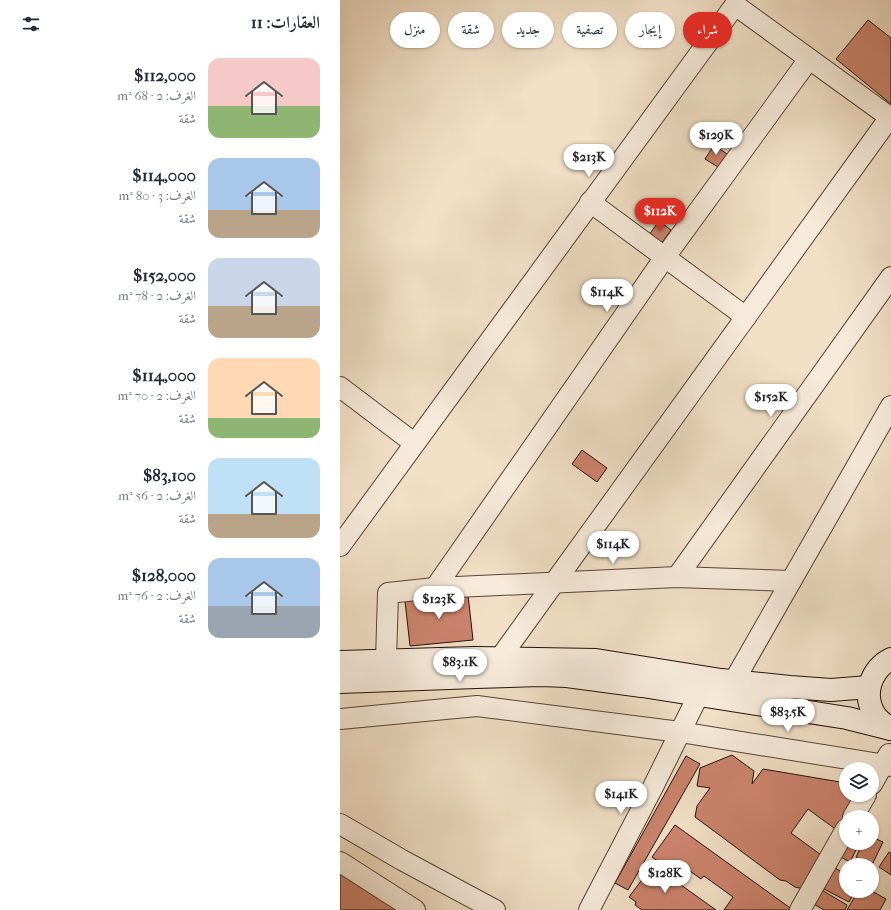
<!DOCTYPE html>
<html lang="ar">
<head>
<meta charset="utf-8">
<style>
  body { margin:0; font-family:"IM FELL French Canon",Amiri,serif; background:#f6f6f7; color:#1f2937; direction:rtl; height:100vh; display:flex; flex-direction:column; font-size:15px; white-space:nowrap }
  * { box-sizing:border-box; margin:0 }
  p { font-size:13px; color:#747a83 }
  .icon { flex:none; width:22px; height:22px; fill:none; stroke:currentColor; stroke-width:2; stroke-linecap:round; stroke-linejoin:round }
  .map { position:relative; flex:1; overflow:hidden; direction:ltr }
  .sheet { display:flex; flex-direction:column; background:#fff; width:340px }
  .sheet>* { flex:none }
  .guide { position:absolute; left:12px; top:12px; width:380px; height:36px; direction:rtl; display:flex; gap:8px }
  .buttons { position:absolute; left:499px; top:762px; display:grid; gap:8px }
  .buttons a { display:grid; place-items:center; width:40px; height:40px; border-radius:50%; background:#fff; box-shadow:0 1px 3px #0004; font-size:20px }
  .price { position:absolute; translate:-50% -34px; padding:0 9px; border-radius:14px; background:#fff; color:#222; font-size:13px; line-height:26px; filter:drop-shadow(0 1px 2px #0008) }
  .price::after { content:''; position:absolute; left:50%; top:24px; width:12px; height:9px; margin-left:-6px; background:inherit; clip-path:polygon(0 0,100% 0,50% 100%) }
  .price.on { background:#d93025; color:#fff }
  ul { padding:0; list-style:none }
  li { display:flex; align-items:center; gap:12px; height:100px; padding:0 20px }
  li span { display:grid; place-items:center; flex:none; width:112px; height:80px; border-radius:12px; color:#555 }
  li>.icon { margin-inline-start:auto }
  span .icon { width:48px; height:48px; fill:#fffc; stroke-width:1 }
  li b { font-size:17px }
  h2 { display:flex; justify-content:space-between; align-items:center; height:48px; padding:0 20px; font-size:17px }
  .tag { padding:0 14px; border-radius:18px; background:#fff; box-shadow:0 1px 3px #0004; font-size:14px; line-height:36px }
  .tag.on { background:#d93025; color:#fff }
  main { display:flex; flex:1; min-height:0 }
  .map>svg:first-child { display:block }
</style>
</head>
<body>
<main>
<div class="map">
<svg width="551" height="910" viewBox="0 0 551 910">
  <rect width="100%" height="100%" fill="#f1dfc6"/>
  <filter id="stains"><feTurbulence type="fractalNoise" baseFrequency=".005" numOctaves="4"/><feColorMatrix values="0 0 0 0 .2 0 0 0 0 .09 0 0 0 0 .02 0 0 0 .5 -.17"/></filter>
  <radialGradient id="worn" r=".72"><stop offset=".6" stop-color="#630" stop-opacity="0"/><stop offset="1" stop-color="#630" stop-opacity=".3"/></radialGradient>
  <!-- building -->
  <g fill="#cb836d" stroke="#240f08">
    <path d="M528,20L551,38V104L496,59Z"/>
    <path d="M374,145L387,154L378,167L365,159Z"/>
    <path d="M319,221L331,230L321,244L309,235Z"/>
    <path d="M242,450L267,468L257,482L232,464Z"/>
    <path d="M128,595L133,640L70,646L65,601Z"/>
    <path d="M392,755L414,771L412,784L423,769L506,783V795H521L497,828H494L468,809L451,833L484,857L464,889L455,887L446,881L440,880L355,817L357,806L370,788L357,786L360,768Z"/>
    <path d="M346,756L360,764L288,890L275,883Z"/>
    <path d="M335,825L453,910H384L393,897L364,876L361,879L343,866L337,875L312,857Z"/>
    <path d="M532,837L543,842L532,865L516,857L523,843H532Z"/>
    <path d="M506,843H512L518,846L510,862L497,855Z"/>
    <path d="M549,852L551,853V875L539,867Z"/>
    <path d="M313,865L376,910H302L295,905L296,902L289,897Z"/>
    <path d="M0,868L59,910H0Z"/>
    <path d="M495,868L506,874V891H515L509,902L484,889Z"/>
    <path d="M480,889L507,905L505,910H484L472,903Z"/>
    <path d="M518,891H532L546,899L540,910H507Z"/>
  </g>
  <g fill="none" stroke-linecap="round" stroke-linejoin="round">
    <!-- minor casing -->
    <g stroke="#574338" stroke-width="22">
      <g id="minor">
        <path d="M250,202L406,317"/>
        <path d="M0,387L74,443"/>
        <path d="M0,546L395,5L551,118"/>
        <path d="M337,577L551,277"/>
        <path d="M95,588L325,257L469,59"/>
        <path d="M160,658L550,117"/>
        <path d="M46,660L48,593L95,588L337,577L451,581"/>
        <path d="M394,681L551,406"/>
        <path d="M0,719L137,706L340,732L551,766"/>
        <path d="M532,784L549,754"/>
        <path d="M513,817L526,795"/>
        <path d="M0,824L62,860L155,910"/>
        <path d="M0,862L75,910"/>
        <path d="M249,910L313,787L358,696"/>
        <path d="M460,910L506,829"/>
      </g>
    </g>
    <!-- secondary casing -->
    <g stroke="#240f08" stroke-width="24">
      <g id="secondary">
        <path d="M551,659C531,669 522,695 535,715C539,721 545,725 551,729"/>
        <path d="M0,662L134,658L256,660L381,680L450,687L491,690L529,687"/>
        <path d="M0,682L136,677L200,675L227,676L302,686L507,718L551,729"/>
      </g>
    </g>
    <!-- minor -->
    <use href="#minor" stroke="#f6eada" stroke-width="20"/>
    <!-- secondary -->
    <use href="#secondary" stroke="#f6eada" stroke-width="22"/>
  </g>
  <rect width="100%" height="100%" filter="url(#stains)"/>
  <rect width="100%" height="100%" fill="url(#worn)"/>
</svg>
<div class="buttons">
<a><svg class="icon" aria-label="layers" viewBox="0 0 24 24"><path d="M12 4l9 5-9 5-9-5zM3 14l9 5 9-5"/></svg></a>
<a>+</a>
<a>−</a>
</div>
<b class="price" style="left:376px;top:156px">$129K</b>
<b class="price" style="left:249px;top:178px">$213K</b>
<b class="price on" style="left:320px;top:232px">$112K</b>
<b class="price" style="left:267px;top:313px">$114K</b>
<b class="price" style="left:431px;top:418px">$152K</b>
<b class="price" style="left:273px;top:565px">$114K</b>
<b class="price" style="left:99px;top:620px">$123K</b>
<b class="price" style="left:120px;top:683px">$83.1K</b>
<b class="price" style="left:448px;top:733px">$83.5K</b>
<b class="price" style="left:281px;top:815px">$141K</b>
<b class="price" style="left:325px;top:894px">$128K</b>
<div class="guide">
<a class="tag on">شراء</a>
<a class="tag">إيجار</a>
<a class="tag">تصفية</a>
<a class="tag">جديد</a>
<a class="tag">شقة</a>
<a class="tag">منزل</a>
</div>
</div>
<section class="sheet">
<h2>العقارات: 11<svg class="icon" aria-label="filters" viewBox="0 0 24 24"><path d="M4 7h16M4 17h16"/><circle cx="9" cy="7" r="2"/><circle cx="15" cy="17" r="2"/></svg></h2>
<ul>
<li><span style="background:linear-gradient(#f6c9c9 60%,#8fb573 0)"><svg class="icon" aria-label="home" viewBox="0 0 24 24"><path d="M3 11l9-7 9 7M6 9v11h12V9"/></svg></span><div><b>$112,000</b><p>الغرف: 2 · 68 m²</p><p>شقة</p></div></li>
<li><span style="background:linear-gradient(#a9c7e8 65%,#b9a48a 0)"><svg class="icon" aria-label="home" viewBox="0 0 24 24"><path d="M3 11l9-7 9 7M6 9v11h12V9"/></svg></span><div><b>$114,000</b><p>الغرف: 3 · 80 m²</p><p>شقة</p></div></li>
<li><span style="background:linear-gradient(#c9d6e8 60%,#b9a48a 0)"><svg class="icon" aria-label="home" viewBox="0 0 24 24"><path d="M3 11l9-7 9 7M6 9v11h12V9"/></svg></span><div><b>$152,000</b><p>الغرف: 2 · 78 m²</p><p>شقة</p></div></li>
<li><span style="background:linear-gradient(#ffd9b3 75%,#8fb573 0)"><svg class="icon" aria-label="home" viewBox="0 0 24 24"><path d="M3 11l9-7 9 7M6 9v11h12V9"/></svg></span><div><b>$114,000</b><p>الغرف: 2 · 70 m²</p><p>شقة</p></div></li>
<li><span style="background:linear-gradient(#bfe0f5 70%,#b9a48a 0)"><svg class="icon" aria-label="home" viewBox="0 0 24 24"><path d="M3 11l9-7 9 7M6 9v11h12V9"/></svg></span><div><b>$83,100</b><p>الغرف: 2 · 56 m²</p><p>شقة</p></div></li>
<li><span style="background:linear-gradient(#a9c7e8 60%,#9aa5b1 0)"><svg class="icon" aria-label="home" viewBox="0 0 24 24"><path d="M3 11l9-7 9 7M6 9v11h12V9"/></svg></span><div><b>$128,000</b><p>الغرف: 2 · 76 m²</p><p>شقة</p></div></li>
</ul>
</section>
</main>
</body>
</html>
